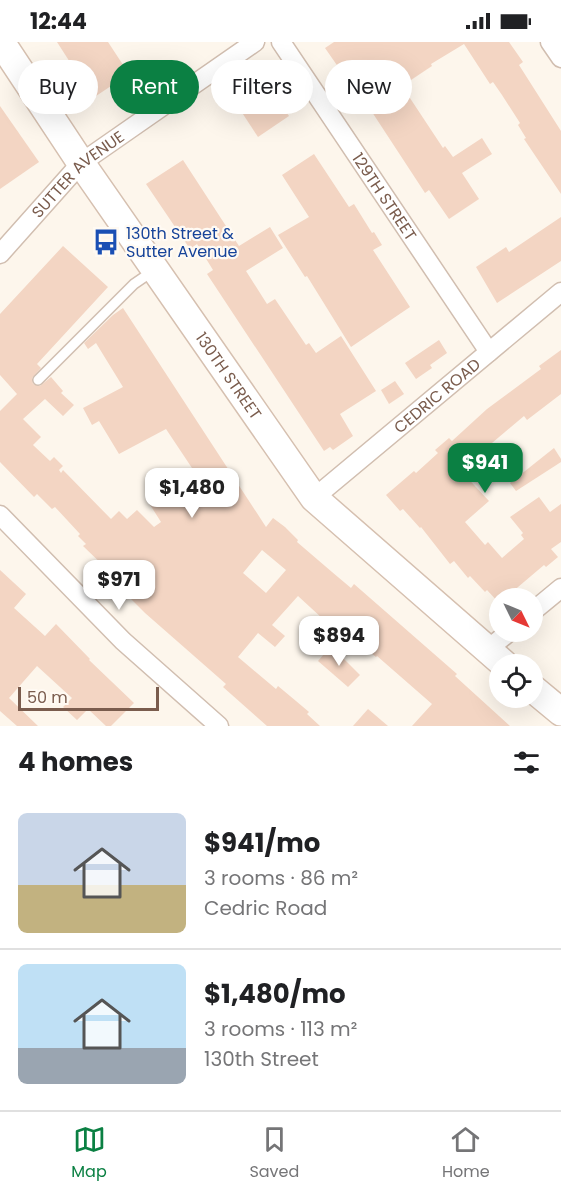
<!DOCTYPE html>
<html lang="en">
<head>
<meta charset="utf-8">
<style>
  body { margin:0; font-family:Poppins,sans-serif; background:#f2f2f2; color:#202124; height:100vh; display:flex; flex-direction:column; font-size:22px; white-space:nowrap }
  * { box-sizing:border-box; margin:0 }
  p { font-size:20px; color:#757577 }
  .icon { flex:none; width:33px; height:33px; fill:none; stroke:currentColor; stroke-width:2; stroke-linecap:round; stroke-linejoin:round }
  .map { position:relative; height:684px; overflow:hidden }
  .details { display:flex; flex-direction:column; background:#fff; flex:1 }
  .details>* { flex:none }
  .hud { position:absolute; left:18px; top:18px; width:525px; height:54px; display:flex; gap:12px }
  .needle { width:39px; rotate:133deg }
  .buttons { position:absolute; left:489px; top:546px; display:grid; gap:12px }
  .buttons a { display:grid; place-items:center; width:54px; height:54px; border-radius:50%; background:#fff; box-shadow:0 6px 24px #0002; font-size:30px }
  .scale { position:absolute; left:18px; bottom:15px; width:141px; box-sizing:border-box; padding-left:6px; border:3px solid #7a5c4d; border-top:0; font-size:16px; line-height:21px; white-space:nowrap; color:#7a5c4d; -webkit-text-stroke:4px #fffaf3; paint-order:stroke }
  .price { position:absolute; translate:-50% -51px; padding:0 14px; border-radius:12px; background:#fff; color:#222; font-size:20px; line-height:39px; filter:drop-shadow(0 2px 3px #0008) }
  .price::after { content:''; position:absolute; left:50%; top:36px; width:18px; height:14px; margin-left:-9px; background:inherit; clip-path:polygon(0 0,100% 0,50% 100%) }
  .price.on { background:#0b8043; color:#fff }
  ul { padding:0; list-style:none }
  li { display:flex; align-items:center; gap:18px; height:150px; padding:0 18px }
  li+li { border-top:2px solid #e0e0e0 }
  li span { display:grid; place-items:center; flex:none; width:168px; height:120px; border-radius:9px; color:#555 }
  li>.icon { margin-inline-start:auto }
  span .icon { width:72px; height:72px; fill:#fffc; stroke-width:1 }
  li b { font-size:26px }
  h2 { display:flex; justify-content:space-between; align-items:center; height:72px; padding:0 18px; font-size:26px }
  .chip { padding:0 21px; border-radius:27px; background:#fff; box-shadow:0 6px 24px #0002; font-size:21px; line-height:54px }
  .chip.on { background:#0b8043; color:#fff }
  .status { display:flex; justify-content:space-between; align-items:center; height:42px; padding:0 30px; background:#fff; direction:ltr }
  .status svg { height:16px; fill:currentColor }
  .menu { display:flex; justify-content:space-around; align-items:center; height:84px; border-top:2px solid #e0e0e0; background:#fff; font-size:16px; color:#757577 }
  .menu a { display:grid; justify-items:center; gap:3px }
  .menu .on { color:#0b8043 }
  .map>svg:first-child { display:block }
</style>
</head>
<body>
<div class="status"><b>12:44</b><svg viewBox="0 0 49 12"><path d="M0 12V9h3v3zM5 12V6h3v6zM10 12V3h3v9zM15 12V0h3v12zM26 1h20v11H26zM47 4h2v5h-2z"/></svg></div>
<div class="map">
<svg width="561" height="684" viewBox="0 0 561 684">
  <rect width="100%" height="100%" fill="#fdf6ec"/>
  <!-- building -->
  <g fill="#f3d5c3" fill-rule="evenodd">
    <path d="M57,0H108L129,32L93,56Z"/>
    <path d="M334,0H509L523,20L519,23L561,89V152L524,97L526,96L518,83L520,81L502,53L493,40L490,42L464,2L431,22L432,24L402,44L443,106L445,104L453,115L482,96L492,112L462,131L479,157L449,177L429,148L425,151L372,70L392,57L370,24L348,39L325,6Z"/>
    <path d="M268,42L289,74L258,95L237,63Z"/>
    <path d="M0,64L39,120L0,147Z"/>
    <path d="M314,112L349,165L354,162L372,191L374,190L382,203L373,208L410,265L351,305L307,234L305,235L278,193L309,175L282,133Z"/>
    <path d="M183,118L239,204L270,185L283,206L246,229L267,262L275,257L306,303L309,301L316,311L341,294L376,349L340,372L353,394L333,408L330,405L324,409L207,232L213,228L197,202L190,207L146,142Z"/>
    <path d="M561,175V219L497,261L476,225L506,205L509,210Z"/>
    <path d="M63,204L108,245L37,322L41,326L32,336L33,342L40,344L51,335L63,349L61,351L74,363L63,374L45,357L23,377L41,395L33,403L50,419L54,415L63,424L59,428L61,431L63,428L111,477L119,469L127,477L137,468L154,485L161,480L147,458L151,455L146,448L158,438L166,448L169,446L170,448L196,432L166,387L119,412L99,379L92,383L83,366L123,345L96,301L88,307L84,301L113,273L123,266L266,485L273,476L285,485L298,498L297,500L332,530L351,546L354,542L457,632L455,634L510,684H412L432,662L377,614L376,615L341,586L333,594L319,581L323,577L298,554L272,583L285,594L275,605L258,591L238,615L276,647L278,644L296,659L309,670L307,672L320,684H267L223,645L226,642L145,571L108,534L111,531L83,504L86,502L78,494L80,492L55,465L52,467L37,452L34,455L0,420V369L17,352L0,333V272ZM262,508L286,528L266,551L243,531Z"/>
    <path d="M439,298L447,311L430,323L432,326L416,337L405,321Z"/>
    <path d="M561,308V352L527,378L524,374L460,428L489,459L465,480L485,503L488,500L502,516L524,497L521,493L523,491L510,475L539,455L550,470L561,462V500L551,507L558,515L546,525L544,523L505,556H500L499,561L487,548L485,550L470,534L468,536L454,519L450,522L421,485L420,486L403,467L400,469L386,453L414,429L416,431L438,411L435,408L449,396L452,399L487,367L541,327L539,324Z"/>
    <path d="M395,339L404,352L389,362L381,348Z"/>
    <path d="M554,406L561,417V420L516,449L510,441Z"/>
    <path d="M0,528L26,552L14,566L45,594L56,582L90,617L89,618L134,661L111,684H106L88,667L77,678L63,665L72,656L37,624L9,656L38,684H17L0,669Z"/>
    <path d="M331,604L360,633L348,645L318,619Z"/>
    <path d="M368,667L388,684H353Z"/>
  </g>
  <g fill="none" stroke-linecap="round" stroke-linejoin="round">
    <!-- lane casing -->
    <g stroke="#d1beb0" stroke-width="12">
      <path id="lane" d="M38,338L134,242L153,229"/>
    </g>
    <!-- street casing -->
    <g stroke="#d1beb0" stroke-width="21">
      <g id="street">
        <path id="s1" d="M281,0L489,310"/>
        <path d="M550,0L561,16"/>
        <path id="s2" d="M0,212L81,121L255,0"/>
        <path id="s3" d="M314,456L561,250"/>
        <path d="M0,473L123,599L219,684"/>
        <path d="M532,570L561,546"/>
        <path d="M487,608L509,590"/>
      </g>
    </g>
    <!-- secondary casing -->
    <g stroke="#d6c0b0" stroke-width="30">
      <g id="secondary">
        <path id="s4" d="M1,0L81,121L314,456L504,622"/>
        <path d="M532,646L561,670"/>
      </g>
    </g>
    <!-- lane -->
    <use href="#lane" stroke="#fff" stroke-width="9"/>
    <!-- street -->
    <use href="#street" stroke="#fff" stroke-width="18"/>
    <!-- secondary -->
    <use href="#secondary" stroke="#fff" stroke-width="27"/>
  </g>
  <!-- icons -->
  <defs>
    <g id="bus-bare" transform="scale(2.07)"><path d="M-5-6H5V4H4V6H2V4H-2V6H-4V4H-5ZM-3.5-4V0h7V-4ZM-3.5 1.2v1.5H-2V1.2ZM2 1.2v1.5H3.5V1.2Z" fill="#1a4fb4" stroke="#fffaf3" stroke-width="2.5" paint-order="stroke"/></g>
  </defs>
  <g fill-rule="evenodd">
    <use href="#bus-bare" x="106" y="200"/>
  </g>
  <g text-anchor="middle" dominant-baseline="central" stroke-width="4.5" stroke-linejoin="round" paint-order="stroke">
    <!-- street labels -->
    <g font-size="16" fill="#7a5c4d" stroke="#fffaf3">
      <text stroke="none"><textPath href="#s2" startOffset="112">SUTTER AVENUE</textPath></text>
      <text stroke="none"><textPath href="#s1" startOffset="186">129TH STREET</textPath></text>
      <text stroke="none"><textPath href="#s4" startOffset="404">130TH STREET</textPath></text>
      <text stroke="none"><textPath href="#s3" startOffset="160">CEDRIC ROAD</textPath></text>
    </g>
    <!-- transit labels -->
    <g font-size="16" fill="#164399" stroke="#fffaf3" text-anchor="start">
      <text x="126" y="191">130th Street &amp;<tspan x="126" dy="18">Sutter Avenue</tspan></text>
    </g>
  </g>
</svg>
<div class="buttons">
<a><svg class="needle" viewBox="-14 -14 28 28"><path d="M0-13l5 13h-10z" fill="#e53935"/><path d="M0 13l5-13h-10z" fill="#757577"/></svg></a>
<a><svg class="icon" aria-label="locate" viewBox="0 0 24 24"><circle cx="12" cy="12" r="6"/><path d="M12 2v4M12 18v4M2 12h4M18 12h4"/></svg></a>
</div>
<div class="scale">50 m</div>
<b class="price on" style="left:485px;top:452px">$941</b>
<b class="price" style="left:192px;top:477px">$1,480</b>
<b class="price" style="left:119px;top:569px">$971</b>
<b class="price" style="left:339px;top:625px">$894</b>
<div class="hud">
<a class="chip">Buy</a>
<a class="chip on">Rent</a>
<a class="chip">Filters</a>
<a class="chip">New</a>
</div>
</div>
<section class="details">
<h2>4 homes<svg class="icon" aria-label="filters" viewBox="0 0 24 24"><path d="M4 7h16M4 17h16"/><circle cx="9" cy="7" r="2"/><circle cx="15" cy="17" r="2"/></svg></h2>
<ul>
<li><span style="background:linear-gradient(#c9d6e8 60%,#c2b280 0)"><svg class="icon" aria-label="home" viewBox="0 0 24 24"><path d="M3 11l9-7 9 7M6 9v11h12V9"/></svg></span><div><b>$941/mo</b><p>3 rooms · 86 m²</p><p>Cedric Road</p></div></li>
<li><span style="background:linear-gradient(#bfe0f5 70%,#9aa5b1 0)"><svg class="icon" aria-label="home" viewBox="0 0 24 24"><path d="M3 11l9-7 9 7M6 9v11h12V9"/></svg></span><div><b>$1,480/mo</b><p>3 rooms · 113 m²</p><p>130th Street</p></div></li>
</ul>
</section>
<nav class="menu">
<a class="on"><svg class="icon" aria-label="map" viewBox="0 0 24 24"><path d="M3 6l6-2 6 2 6-2v14l-6 2-6-2-6 2zM9 4v14M15 6v14"/></svg>Map</a>
<a><svg class="icon" aria-label="saved" viewBox="0 0 24 24"><path d="M7 4h10v16l-5-4-5 4z"/></svg>Saved</a>
<a><svg class="icon" aria-label="home" viewBox="0 0 24 24"><path d="M3 11l9-7 9 7M6 9v11h12V9"/></svg>Home</a>
</nav>
</body>
</html>
